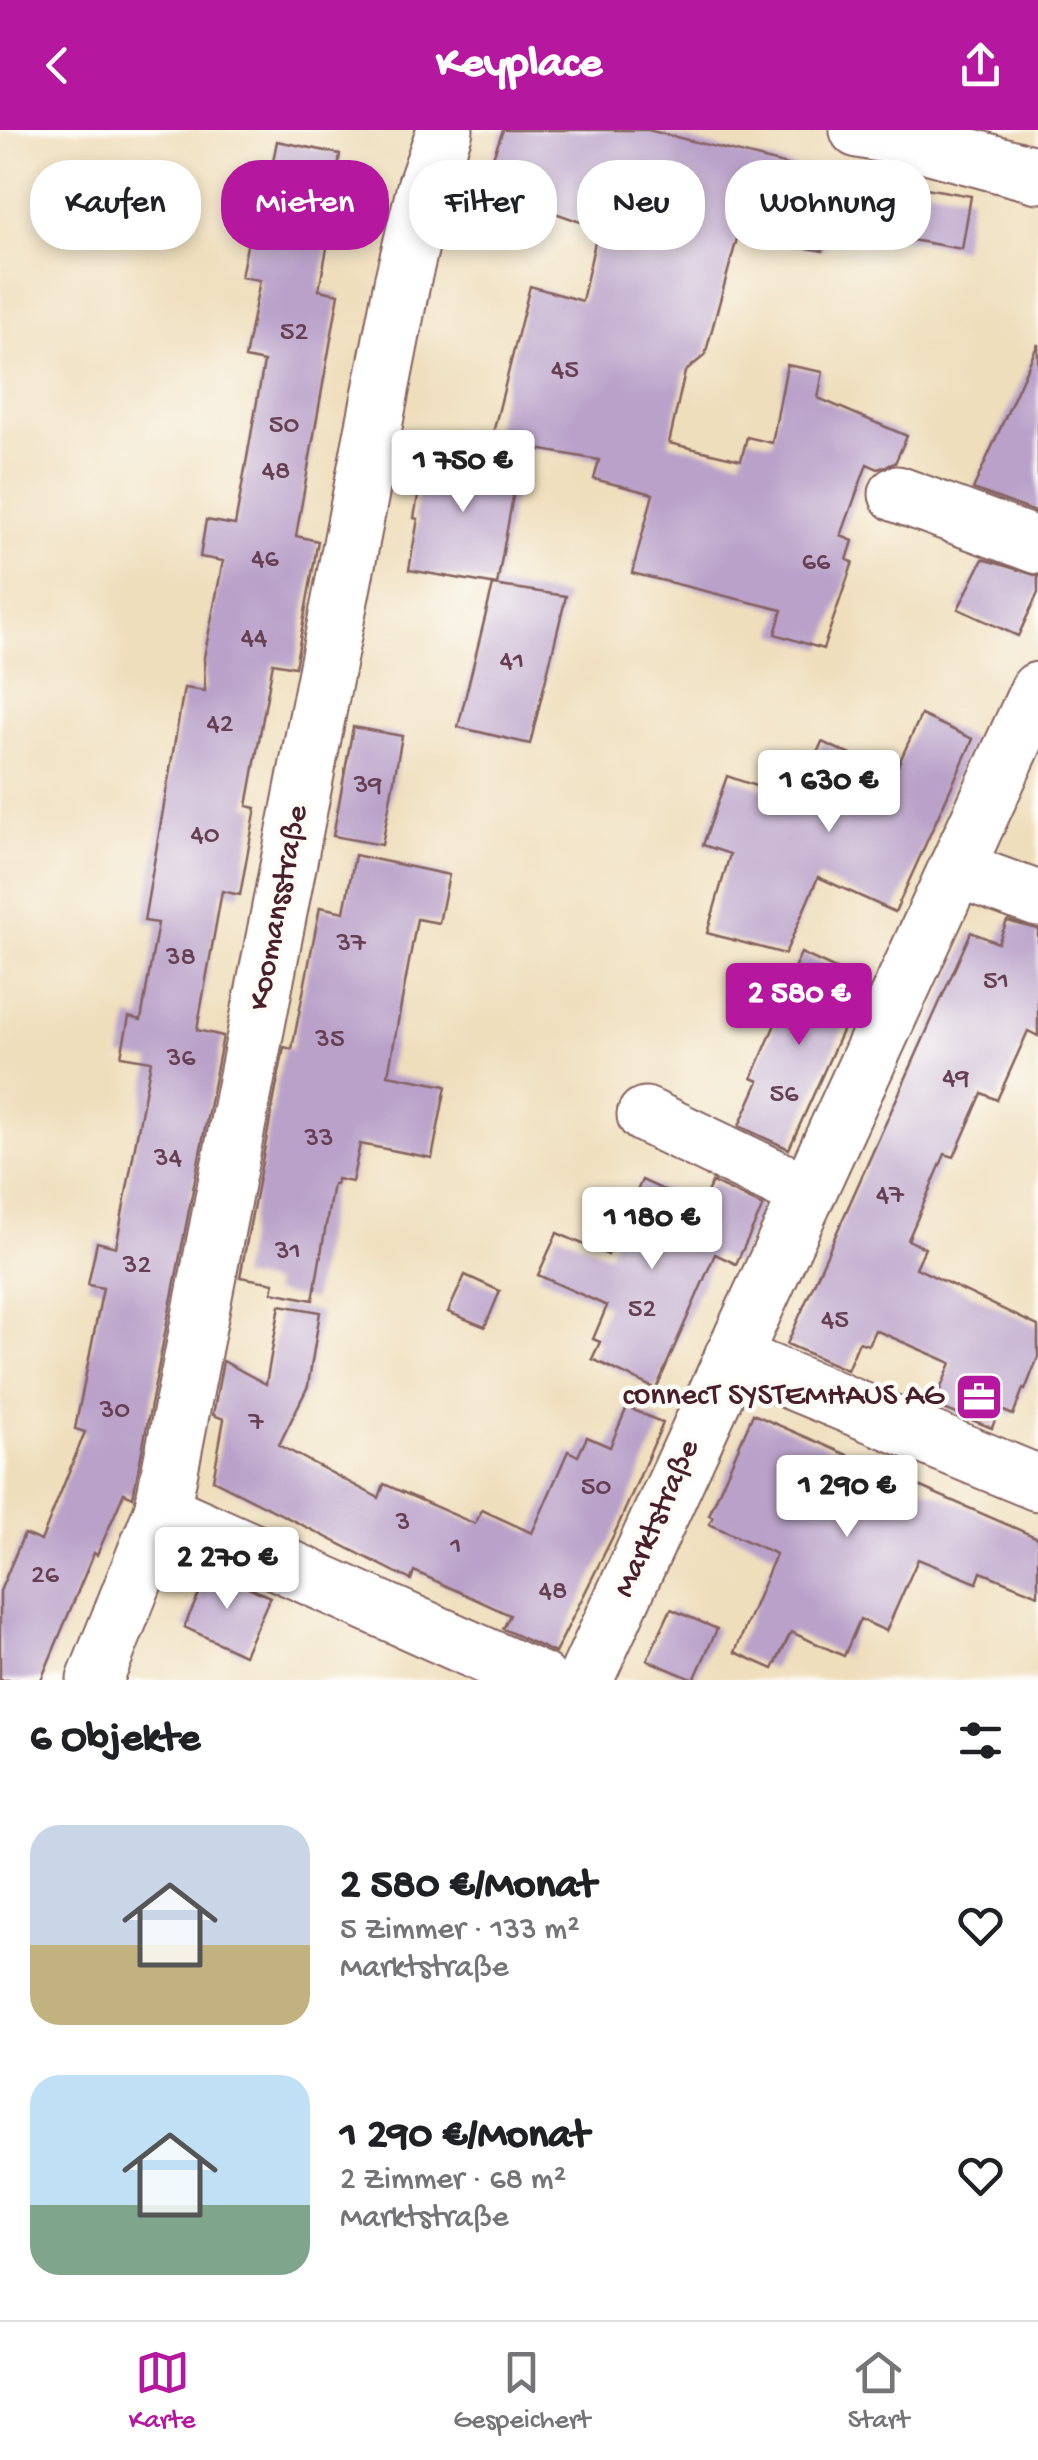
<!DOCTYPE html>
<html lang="de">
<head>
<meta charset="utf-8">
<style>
  body { margin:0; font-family:"Gochi Hand",sans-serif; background:#f6f6f6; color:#202124; height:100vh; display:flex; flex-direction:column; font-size:38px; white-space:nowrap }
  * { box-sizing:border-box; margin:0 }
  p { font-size:32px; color:#757577 }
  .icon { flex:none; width:55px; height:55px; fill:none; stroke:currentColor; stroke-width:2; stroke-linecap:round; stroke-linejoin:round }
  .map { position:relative; height:1550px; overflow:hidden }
  .details { display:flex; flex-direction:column; background:#fff; flex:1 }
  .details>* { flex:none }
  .banner { position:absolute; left:30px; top:30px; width:980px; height:90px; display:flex; gap:20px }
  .price { position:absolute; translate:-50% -85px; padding:0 22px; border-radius:10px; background:#fff; color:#222; font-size:32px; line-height:65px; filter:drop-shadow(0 2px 5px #0008) }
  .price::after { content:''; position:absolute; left:50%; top:60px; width:30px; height:22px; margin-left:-15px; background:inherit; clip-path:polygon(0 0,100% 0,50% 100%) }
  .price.active { background:#b5179e; color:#fff }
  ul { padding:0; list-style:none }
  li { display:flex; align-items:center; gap:30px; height:250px; padding:0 30px }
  li span { display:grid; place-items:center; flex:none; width:280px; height:200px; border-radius:30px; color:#555 }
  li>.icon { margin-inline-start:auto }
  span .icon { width:120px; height:120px; fill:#fffc; stroke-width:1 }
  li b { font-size:42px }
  h2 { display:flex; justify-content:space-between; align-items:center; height:120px; padding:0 30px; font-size:42px }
  .pill { padding:0 35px; border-radius:40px; background:#fff; box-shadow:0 5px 15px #0003; font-size:35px; line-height:90px }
  .pill.active { background:#b5179e; color:#fff }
  header { display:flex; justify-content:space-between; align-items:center; height:130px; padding:0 30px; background:#b5179e; color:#fff; font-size:45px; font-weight:700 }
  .tab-bar { display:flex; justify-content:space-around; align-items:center; height:140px; border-top:2px solid #e0e0e0; background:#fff; font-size:28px; color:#757577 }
  .tab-bar a { display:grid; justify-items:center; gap:5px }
  .tab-bar .active { color:#b5179e }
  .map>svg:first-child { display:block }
</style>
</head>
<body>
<header><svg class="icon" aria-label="back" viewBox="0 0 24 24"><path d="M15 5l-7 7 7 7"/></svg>Keyplace<svg class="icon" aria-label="share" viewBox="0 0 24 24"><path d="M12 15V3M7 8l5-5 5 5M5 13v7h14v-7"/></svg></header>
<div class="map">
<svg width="1038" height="1550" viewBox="0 0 1038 1550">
  <rect width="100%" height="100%" fill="#fdfcf7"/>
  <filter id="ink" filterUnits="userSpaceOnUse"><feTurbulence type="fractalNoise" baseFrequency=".01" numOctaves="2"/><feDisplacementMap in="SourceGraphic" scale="20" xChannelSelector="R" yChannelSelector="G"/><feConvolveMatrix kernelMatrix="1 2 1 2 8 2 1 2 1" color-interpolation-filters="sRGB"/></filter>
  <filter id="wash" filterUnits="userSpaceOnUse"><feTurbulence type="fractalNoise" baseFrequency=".0048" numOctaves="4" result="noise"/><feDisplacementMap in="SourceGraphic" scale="40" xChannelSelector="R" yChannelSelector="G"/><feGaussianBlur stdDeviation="2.25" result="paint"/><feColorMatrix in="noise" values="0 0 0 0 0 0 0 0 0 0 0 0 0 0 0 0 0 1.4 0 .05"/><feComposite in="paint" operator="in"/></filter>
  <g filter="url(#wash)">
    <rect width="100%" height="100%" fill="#efdebc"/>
    <g id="blocks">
      <!-- building -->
      <g fill="#b9a1c9">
        <path d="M503,0H648L800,38L801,36L971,66L962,119L828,95L823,121L738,105L705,225L685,242L669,313L741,330L747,307L772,313L787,235L823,242L818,268L907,306L895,333L878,339L867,334L841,406L853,411L847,430L853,432L823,519L775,504L782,480L632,443L653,364L594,349L599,330L491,311L530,156L582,171L598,98L527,73L525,76L481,60Z"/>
        <path d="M277,11L340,24L337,45H341L319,160L339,164L296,406L318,411L295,537L273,533L247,676L256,678L240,765L222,761L197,900L223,906L133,1367L124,1363L97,1425L94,1423L41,1550H0V1461L24,1404L41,1411L85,1302L75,1299L103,1158L88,1155L97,1112L116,1117L151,931L121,926L129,887L141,890L158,793L144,791L184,558L205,561L204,527L223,431L200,427L206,390L235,395L264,232L245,228L260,150L241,147L249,105L258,107Z"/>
        <path d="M1038,214V383L973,359Z"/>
        <path d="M427,316L519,333L497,455L409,440L418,389L414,388Z"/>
        <path d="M983,429L1038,446V463L1018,506L958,479Z"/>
        <path d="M493,455L566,466L530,614L458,597Z"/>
        <path d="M921,585L973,609L895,782L818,747L785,824L707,803L730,724L703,715L727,646L796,670L822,612L894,644Z"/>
        <path d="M353,597L402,606L382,715L333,706Z"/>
        <path d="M355,725L449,745L439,793L417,789L388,945L446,956L432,1028L360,1014L352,1052L337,1049L336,1055L333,1054L313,1170L272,1162L274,1153L240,1147L284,917L292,919L320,777L344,782Z"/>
        <path d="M1007,791L1038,799V906L1028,901L997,970L982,963L954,1027L945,1024L908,1110L925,1118L916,1138L1038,1196V1227L1025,1260L1023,1259L1013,1285L999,1279L992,1298L934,1275L951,1233L875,1200L868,1215L859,1212L847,1240L787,1214L971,802L998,813Z"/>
        <path d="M801,823L864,852L789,1019L739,996L759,951L752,948L785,871L780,868Z"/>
        <path d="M642,1050L700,1077L712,1052L763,1076L736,1134L715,1124L656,1259L592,1229L600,1212L593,1209L607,1176L538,1145L557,1103L608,1125Z"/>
        <path d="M465,1145L500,1161L485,1197L448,1182Z"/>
        <path d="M280,1175L320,1182L308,1256L279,1315L379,1368L384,1354L475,1394L482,1380L532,1403L568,1321L578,1326L587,1307L610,1317L627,1277L663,1293L617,1398L555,1523L503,1499L510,1485L414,1441L411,1450L213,1350L224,1289L213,1285L223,1231L266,1254Z"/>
        <path d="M753,1284L1038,1408V1465L981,1442L977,1453L918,1429L886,1501L860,1489L844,1526L791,1502L773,1539L735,1522L776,1424L709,1394L713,1387L709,1385Z"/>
        <path d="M210,1440L270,1467L244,1525L184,1497Z"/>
        <path d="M671,1479L717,1499L694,1550L647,1530Z"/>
      </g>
    </g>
  </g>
  <g filter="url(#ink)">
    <use href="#blocks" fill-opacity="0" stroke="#84625e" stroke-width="2.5"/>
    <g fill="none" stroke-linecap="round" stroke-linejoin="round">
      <!-- minor casing -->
      <g stroke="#84625e" stroke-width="59">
        <g id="minor">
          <path d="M858,0L901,8L1038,45"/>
          <path d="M897,364L1038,416"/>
          <path d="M956,739L1038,769"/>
          <path d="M645,985L807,1063"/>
          <path d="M732,1227L1038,1353"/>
          <path d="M162,1381L540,1550"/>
          <path d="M95,1550L162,1381L402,153L425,57L445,0"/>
          <path d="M585,1550L1038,560"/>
        </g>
      </g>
      <!-- minor -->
      <use href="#minor" stroke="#fff" stroke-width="55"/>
    </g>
  </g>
  <!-- icons -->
  <defs>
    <g id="office-square" transform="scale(2.5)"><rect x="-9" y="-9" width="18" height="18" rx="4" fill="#b5179e" stroke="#fdfcf7"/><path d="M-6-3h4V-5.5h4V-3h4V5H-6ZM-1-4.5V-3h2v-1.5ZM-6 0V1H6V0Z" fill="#fff"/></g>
  </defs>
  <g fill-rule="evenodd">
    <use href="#office-square" x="979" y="1267"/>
  </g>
  <g text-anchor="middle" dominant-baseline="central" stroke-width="9" stroke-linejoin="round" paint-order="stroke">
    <!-- number labels -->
    <g font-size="28" fill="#664052">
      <text x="294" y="203">52</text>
      <text x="565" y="241">45</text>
      <text x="284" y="296">50</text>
      <text x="276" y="342">48</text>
      <text x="265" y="430">46</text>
      <text x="816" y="433">66</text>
      <text x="254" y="509">44</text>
      <text x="512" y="532">41</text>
      <text x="220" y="595">42</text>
      <text x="368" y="656">39</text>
      <text x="205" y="706">40</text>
      <text x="351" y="814">37</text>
      <text x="181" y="828">38</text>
      <text x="996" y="852">51</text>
      <text x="330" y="910">35</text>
      <text x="181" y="929">36</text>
      <text x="956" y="949">49</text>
      <text x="784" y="965">56</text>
      <text x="319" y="1009">33</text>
      <text x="168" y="1029">34</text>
      <text x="890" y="1066">47</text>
      <text x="288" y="1122">31</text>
      <text x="137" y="1136">32</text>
      <text x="642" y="1180">52</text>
      <text x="835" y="1191">45</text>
      <text x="115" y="1281">30</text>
      <text x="256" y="1293">7</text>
      <text x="596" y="1358">50</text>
      <text x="403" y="1393">3</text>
      <text x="456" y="1417">1</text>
      <text x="45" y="1446">26</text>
      <text x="553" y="1462">48</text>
    </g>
    <!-- street labels -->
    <g font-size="32" fill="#4a1f2b" stroke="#fdfcf7">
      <text transform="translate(280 778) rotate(-79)">Koomansstraße</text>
      <text transform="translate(658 1389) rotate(-66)">Marktstraße</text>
    </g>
    <!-- poi labels -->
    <g font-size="32" fill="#4a1f2b" stroke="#fdfcf7" text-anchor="end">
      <text x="944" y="1267">connecT SYSTEMHAUS AG</text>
    </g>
  </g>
</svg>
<b class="price" style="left:463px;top:385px">1 750 €</b>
<b class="price" style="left:829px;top:705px">1 630 €</b>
<b class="price active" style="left:799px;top:918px">2 580 €</b>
<b class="price" style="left:652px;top:1142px">1 180 €</b>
<b class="price" style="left:847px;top:1410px">1 290 €</b>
<b class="price" style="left:227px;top:1482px">2 270 €</b>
<div class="banner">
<a class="pill">Kaufen</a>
<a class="pill active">Mieten</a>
<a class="pill">Filter</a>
<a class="pill">Neu</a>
<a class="pill">Wohnung</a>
</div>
</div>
<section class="details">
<h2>6 Objekte<svg class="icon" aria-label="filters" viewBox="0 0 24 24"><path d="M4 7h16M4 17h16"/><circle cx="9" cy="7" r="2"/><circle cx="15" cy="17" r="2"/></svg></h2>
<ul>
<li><span style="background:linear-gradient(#c9d6e8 60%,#c2b280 0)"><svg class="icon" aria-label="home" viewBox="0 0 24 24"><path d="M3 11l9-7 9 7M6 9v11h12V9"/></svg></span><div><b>2 580 €/Monat</b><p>5 Zimmer · 133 m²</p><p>Marktstraße</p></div><svg class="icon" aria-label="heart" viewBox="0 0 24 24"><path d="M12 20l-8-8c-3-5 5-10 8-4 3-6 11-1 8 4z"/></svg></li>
<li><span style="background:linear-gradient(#bfe0f5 65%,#7fa58c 0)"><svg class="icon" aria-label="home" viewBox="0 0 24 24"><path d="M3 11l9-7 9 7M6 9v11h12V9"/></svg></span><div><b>1 290 €/Monat</b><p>2 Zimmer · 68 m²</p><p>Marktstraße</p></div><svg class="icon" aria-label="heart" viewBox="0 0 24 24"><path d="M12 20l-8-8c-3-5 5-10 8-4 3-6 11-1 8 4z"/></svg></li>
</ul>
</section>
<nav class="tab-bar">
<a class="active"><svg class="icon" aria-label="map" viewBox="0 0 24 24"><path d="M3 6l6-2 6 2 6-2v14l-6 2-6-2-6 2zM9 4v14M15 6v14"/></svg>Karte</a>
<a><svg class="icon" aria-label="saved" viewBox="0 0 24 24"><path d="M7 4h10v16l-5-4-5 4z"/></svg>Gespeichert</a>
<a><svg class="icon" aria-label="home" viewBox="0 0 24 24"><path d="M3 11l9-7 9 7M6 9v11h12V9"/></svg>Start</a>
</nav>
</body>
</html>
